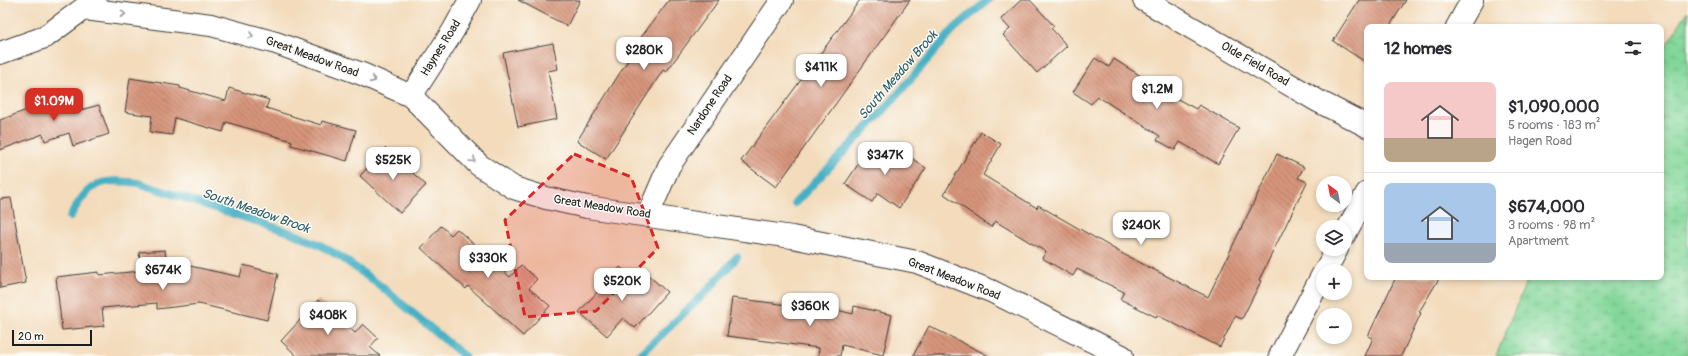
<!DOCTYPE html>
<html lang="en">
<head>
<meta charset="utf-8">
<style>
  body { margin:0; font-family:Pangolin,sans-serif; background:#f2f2f3; color:#2b2b33; height:100vh; display:flex; flex-direction:column; font-size:15px; white-space:nowrap }
  * { box-sizing:border-box; margin:0 }
  p { font-size:13px; color:#7c7c81 }
  .icon { flex:none; width:22px; height:22px; fill:none; stroke:currentColor; stroke-width:2; stroke-linecap:round; stroke-linejoin:round }
  .map { position:relative; flex:1; overflow:hidden }
  .panel { position:absolute; left:1364px; top:24px; width:300px; height:256px; display:flex; flex-direction:column; background:#fff; border-radius:8px; box-shadow:0 2px 6px #0003 }
  .panel>* { flex:none }
  .needle { width:26px; rotate:328deg }
  .fabs { position:absolute; left:1316px; top:176px; display:grid; gap:8px }
  .fabs a { display:grid; place-items:center; width:36px; height:36px; border-radius:50%; background:#fff; box-shadow:0 2px 6px #0003; font-size:20px }
  .scale { position:absolute; left:12px; bottom:10px; width:80px; box-sizing:border-box; padding-left:4px; border:2px solid #1c1c1c; border-top:0; font-size:11px; line-height:14px; white-space:nowrap; color:#1c1c1c; -webkit-text-stroke:3px #fdfcf7; paint-order:stroke }
  .price { position:absolute; translate:-50% -34px; padding:0 9px; border-radius:8px; background:#fff; color:#222; font-size:13px; line-height:26px; filter:drop-shadow(0 1px 2px #0008) }
  .price::after { content:''; position:absolute; left:50%; top:24px; width:12px; height:9px; margin-left:-6px; background:inherit; clip-path:polygon(0 0,100% 0,50% 100%) }
  .price.current { background:#d93025; color:#fff }
  ul { padding:0; list-style:none }
  li { display:flex; align-items:center; gap:12px; height:100px; padding:0 20px }
  li+li { border-top:1px solid #e1e1e2 }
  li span { display:grid; place-items:center; flex:none; width:112px; height:80px; border-radius:8px; color:#555 }
  li>.icon { margin-inline-start:auto }
  span .icon { width:48px; height:48px; fill:#fffc; stroke-width:1 }
  li b { font-size:17px }
  h2 { display:flex; justify-content:space-between; align-items:center; height:48px; padding:0 20px; font-size:17px }
  .map>svg:first-child { display:block }
</style>
</head>
<body>
<div class="map">
<svg width="1688" height="356" viewBox="0 0 1688 356">
  <defs>
    <pattern id="wetland-marsh" width="20" height="14" patternUnits="userSpaceOnUse"><rect width="20" height="14" fill="#83d79a"/><path d="M1 5h8M5 5V1M11 12h8M15 12V8" fill="none" stroke="#71b884"/></pattern>
    <pattern id="building-back-hatch" width="6" height="6" patternUnits="userSpaceOnUse"><rect width="6" height="6" fill="#d6947b"/><path d="M-1 5l2 2M0 0l6 6M5-1l2 2" fill="none" stroke="#ad7864"/></pattern>
  </defs>
  <rect width="100%" height="100%" fill="#fdfcf7"/>
  <filter id="ink" filterUnits="userSpaceOnUse"><feTurbulence type="fractalNoise" baseFrequency=".025" numOctaves="2"/><feDisplacementMap in="SourceGraphic" scale="8" xChannelSelector="R" yChannelSelector="G"/><feConvolveMatrix kernelMatrix="1 2 1 2 8 2 1 2 1" color-interpolation-filters="sRGB"/></filter>
  <filter id="wash" filterUnits="userSpaceOnUse"><feTurbulence type="fractalNoise" baseFrequency=".012" numOctaves="4" result="noise"/><feDisplacementMap in="SourceGraphic" scale="16" xChannelSelector="R" yChannelSelector="G"/><feGaussianBlur stdDeviation="0.9" result="paint"/><feColorMatrix in="noise" values="0 0 0 0 0 0 0 0 0 0 0 0 0 0 0 0 0 1.4 0 .05"/><feComposite in="paint" operator="in"/></filter>
  <g filter="url(#wash)">
    <rect width="100%" height="100%" fill="#f3dbbb"/>
    <!-- wetland -->
    <path fill="url(#wetland-marsh)" stroke="#507a5b" d="M1688,11V356H1496L1528,277H1661V53Z"/>
    <g fill="none" stroke-linecap="round" stroke-linejoin="round">
      <!-- stream -->
      <g stroke="#45b0c4" stroke-width="8">
        <path d="M795,203L886,108L954,29L988,0"/>
        <path d="M70,217C89,182 99,178 138,183L292,233L320,245L341,257L382,287L464,356"/>
        <path d="M639,356L708,290L737,257"/>
      </g>
    </g>
    <g id="blocks">
      <!-- building -->
      <g fill="url(#building-back-hatch)">
        <path d="M518,0H580L567,26Z"/>
        <path d="M669,0H719L666,72L663,70L606,159L577,141L635,49L633,48Z"/>
        <path d="M860,0H910L776,187L741,161Z"/>
        <path d="M1021,0H1030L1054,26L1051,28L1067,46L1037,73L1003,35L1010,29L1001,19Z"/>
        <path d="M1359,0H1406L1389,27H1367V63L1333,41Z"/>
        <path d="M553,43L558,69L548,71L557,119L518,127L503,53Z"/>
        <path d="M1095,58L1109,67L1114,59L1172,96L1196,109L1199,105L1239,128L1218,164L1180,142L1175,150L1157,140L1160,136L1097,96L1091,104L1073,92Z"/>
        <path d="M130,78L180,86V88L226,101L229,88L269,100L266,108L321,125L322,121L356,130L347,161L291,145L292,141L226,122L223,132L175,118L172,135L150,132L152,116L125,112Z"/>
        <path d="M70,90L77,111L99,105L109,134L73,146L69,133L45,141L43,134L0,150V120L35,107L33,102Z"/>
        <path d="M981,132L1001,144L983,175L1037,208L1038,205L1123,254L1208,297L1277,154L1304,167L1298,178L1307,182L1259,280L1261,281L1242,319L1235,316L1220,347L1157,315L1156,317L1120,299L1124,292L1077,269L1073,276L1042,258L1046,252L995,221L991,227L944,194Z"/>
        <path d="M873,142L898,159L903,152L926,168L899,208L878,193L872,202L845,184Z"/>
        <path d="M385,148L426,185L400,213L360,176Z"/>
        <path d="M11,198L26,283L0,288V199Z"/>
        <path d="M441,226L451,235L457,229L510,277L521,265L537,279L529,288L550,306L523,336L468,286L466,289L421,248Z"/>
        <path d="M165,250L167,268L190,266L240,277L243,265L278,274L267,320L199,304L157,309V303L102,308L104,326L62,330L56,277L99,272V275L141,271L139,252Z"/>
        <path d="M620,267L639,284L647,274L667,292L635,328L623,318L607,336L579,312Z"/>
        <path d="M1396,277H1440L1419,312L1421,313L1401,356H1365L1373,338L1368,336Z"/>
        <path d="M732,298L828,310L829,308L853,314L854,306L892,315L883,355L842,345L840,356H818L819,348L727,336Z"/>
        <path d="M318,300L355,333L363,324L378,338L370,347L380,356H297L281,341Z"/>
        <path d="M929,326L989,356H913Z"/>
      </g>
    </g>
  </g>
  <g filter="url(#ink)">
    <use href="#blocks" fill-opacity="0" stroke="#3c3934" stroke-width="1"/>
    <g fill="none" stroke-linecap="round" stroke-linejoin="round">
      <!-- street casing -->
      <g stroke="#3c3934" stroke-width="24">
        <g id="street">
          <path d="M1144,0L1318,101L1367,126"/>
          <path d="M85,9L211,25L276,43L362,74L411,96L479,165L514,188L546,198L587,207L792,237L917,262L991,291L1122,356"/>
          <path d="M0,53L45,37L95,0"/>
          <path d="M411,96L453,31L470,0"/>
          <path d="M648,215L669,166L782,0"/>
        </g>
      </g>
      <!-- secondary casing -->
      <g stroke="#3c3934" stroke-width="24">
        <g id="secondary">
          <path d="M1457,27L1472,0"/>
          <path d="M1345,234L1367,193"/>
          <path d="M1325,271L1337,249"/>
          <path d="M1280,356L1323,274"/>
        </g>
      </g>
      <!-- street -->
      <use href="#street" stroke="#fff" stroke-width="22"/>
      <!-- secondary -->
      <use href="#secondary" stroke="#fff" stroke-width="22"/>
    </g>
    <!-- one-way arrows -->
    <defs><path id="oneway-chevron" d="M-2-3.5L2.5 0L-2 3.5" fill="none" stroke-width="1.6" stroke-linecap="round" stroke-linejoin="round"/></defs>
    <g stroke="#999">
      <use href="#oneway-chevron" transform="translate(123 14) rotate(7)"/>
      <use href="#oneway-chevron" transform="translate(251 36) rotate(16)"/>
      <use href="#oneway-chevron" transform="translate(373 80) rotate(24)"/>
      <use href="#oneway-chevron" transform="translate(473 160) rotate(46)"/>
    </g>
  </g>
  <!-- marked area -->
  <path fill="#d62828" fill-opacity="0.2" stroke="#d62828" stroke-width="3" stroke-dasharray="8 5" stroke-linejoin="round" d="M574,154L631,177L658,248L596,311L525,317L505,220Z"/>
  <g text-anchor="middle" dominant-baseline="central" stroke-width="3" stroke-linejoin="round" paint-order="stroke">
    <!-- street labels -->
    <g font-size="12" fill="#1c1c1c" stroke="#fdfcf7">
      <text transform="translate(441 48) rotate(-58)">Haynes Road</text>
      <text transform="translate(312 57) rotate(20)">Great Meadow Road</text>
      <text transform="translate(1255 64) rotate(30)">Olde Field Road</text>
      <text transform="translate(710 105) rotate(-56)">Nardone Road</text>
      <text transform="translate(602 207) rotate(9)">Great Meadow Road</text>
      <text transform="translate(954 279) rotate(21)">Great Meadow Road</text>
    </g>
    <!-- water labels -->
    <g font-size="13" font-style="italic" fill="#2e5f68" stroke="#fdfcf7">
      <text transform="translate(898 75) rotate(-49)">South Meadow Brook</text>
      <text transform="translate(256 211) rotate(19)">South Meadow Brook</text>
    </g>
  </g>
</svg>
<div class="fabs">
<a><svg class="needle" viewBox="-14 -14 28 28"><path d="M0-13l5 13h-10z" fill="#e53935"/><path d="M0 13l5-13h-10z" fill="#7c7c81"/></svg></a>
<a><svg class="icon" aria-label="layers" viewBox="0 0 24 24"><path d="M12 4l9 5-9 5-9-5zM3 14l9 5 9-5"/></svg></a>
<a>+</a>
<a>−</a>
</div>
<div class="scale">20 m</div>
<b class="price" style="left:644px;top:71px">$280K</b>
<b class="price" style="left:821px;top:88px">$411K</b>
<b class="price" style="left:1157px;top:110px">$1.2M</b>
<b class="price current" style="left:54px;top:122px">$1.09M</b>
<b class="price" style="left:885px;top:176px">$347K</b>
<b class="price" style="left:393px;top:181px">$525K</b>
<b class="price" style="left:1141px;top:246px">$240K</b>
<b class="price" style="left:488px;top:279px">$330K</b>
<b class="price" style="left:163px;top:291px">$674K</b>
<b class="price" style="left:622px;top:302px">$520K</b>
<b class="price" style="left:810px;top:327px">$360K</b>
<b class="price" style="left:328px;top:336px">$408K</b>
<section class="panel">
<h2>12 homes<svg class="icon" aria-label="filters" viewBox="0 0 24 24"><path d="M4 7h16M4 17h16"/><circle cx="9" cy="7" r="2"/><circle cx="15" cy="17" r="2"/></svg></h2>
<ul>
<li><span style="background:linear-gradient(#f6c9c9 70%,#b9a48a 0)"><svg class="icon" aria-label="home" viewBox="0 0 24 24"><path d="M3 11l9-7 9 7M6 9v11h12V9"/></svg></span><div><b>$1,090,000</b><p>5 rooms · 183 m²</p><p>Hagen Road</p></div></li>
<li><span style="background:linear-gradient(#a9c7e8 75%,#9aa5b1 0)"><svg class="icon" aria-label="home" viewBox="0 0 24 24"><path d="M3 11l9-7 9 7M6 9v11h12V9"/></svg></span><div><b>$674,000</b><p>3 rooms · 98 m²</p><p>Apartment</p></div></li>
</ul>
</section>
</div>
</body>
</html>
